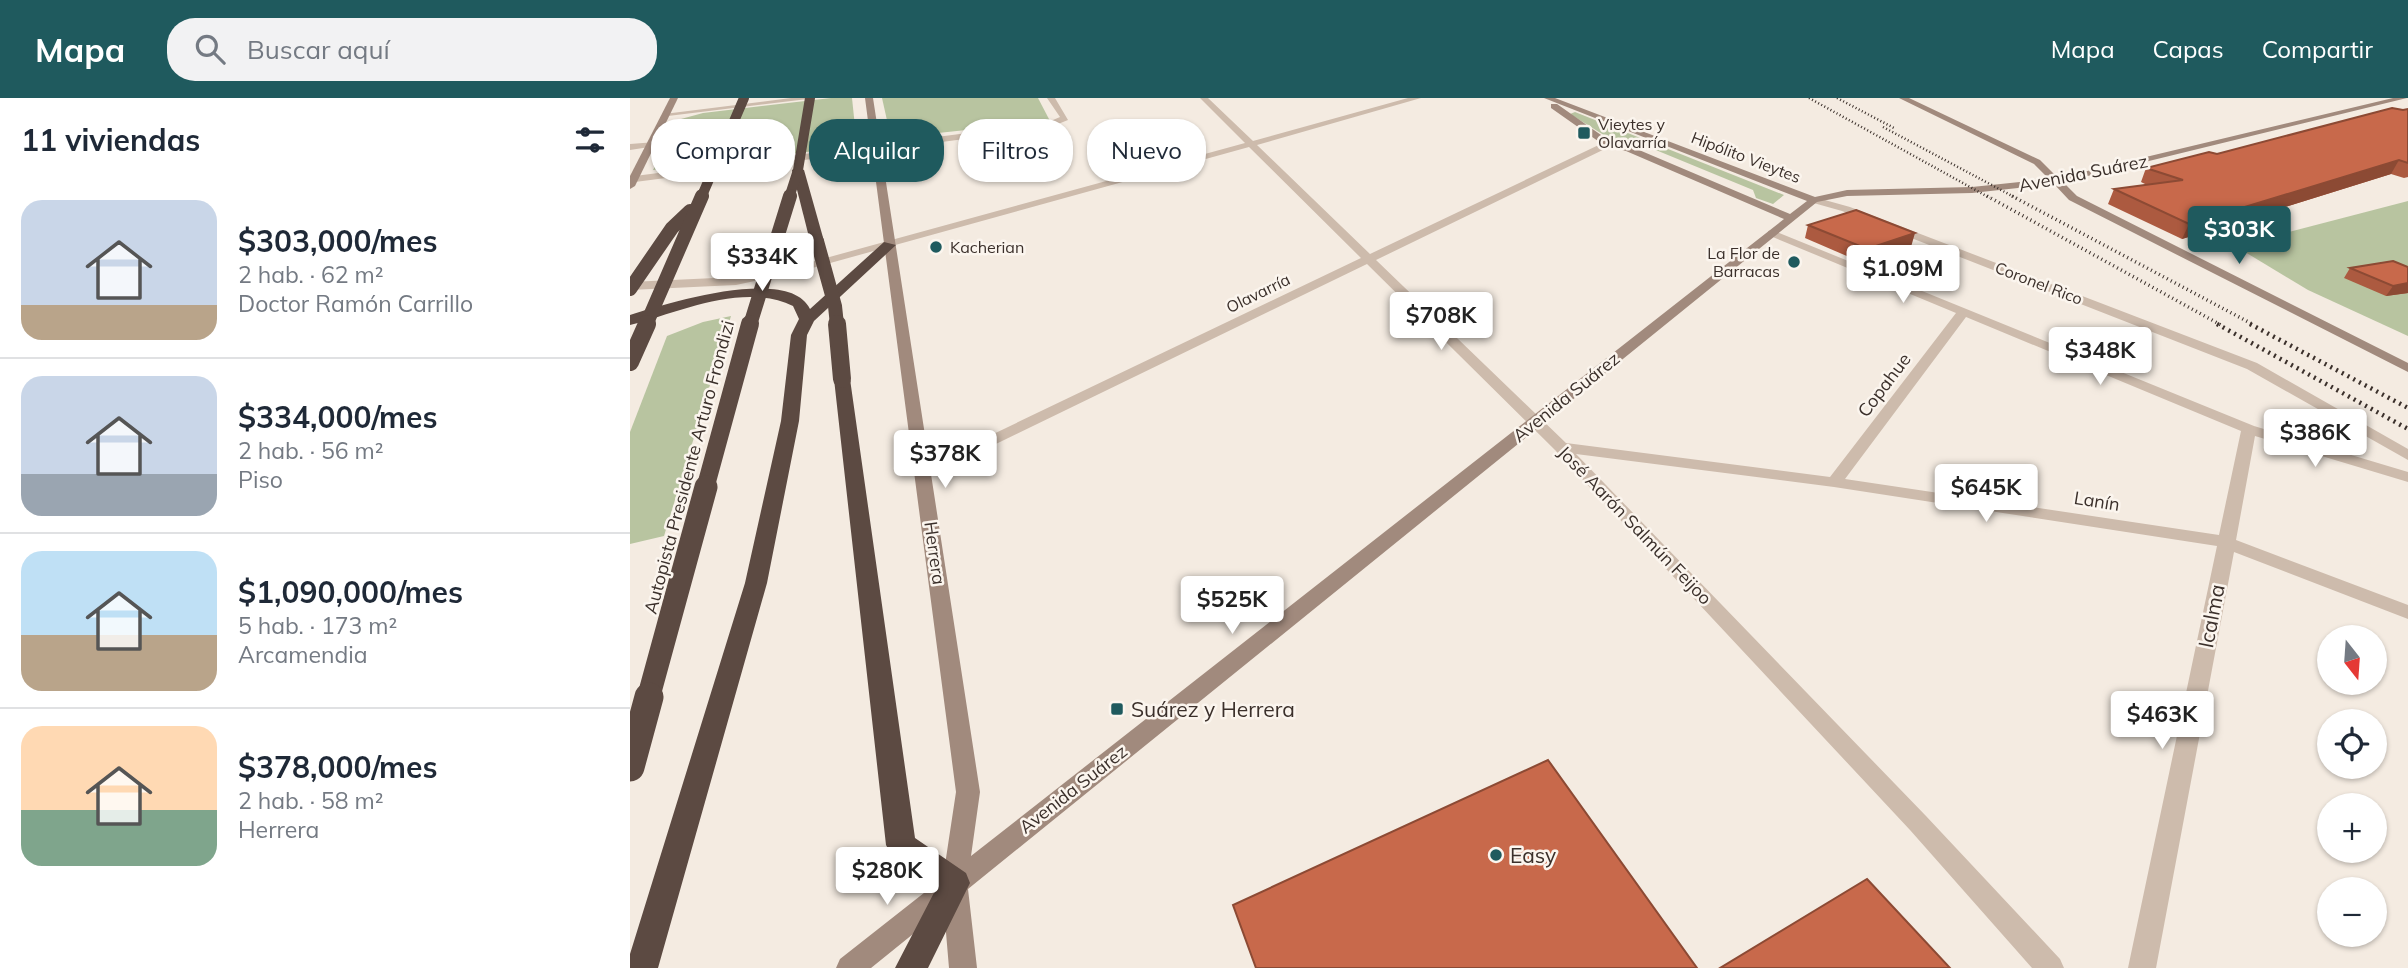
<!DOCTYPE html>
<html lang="es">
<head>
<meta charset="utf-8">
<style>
  body { margin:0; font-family:Mulish,sans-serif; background:#f2f2f3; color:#1f2937; height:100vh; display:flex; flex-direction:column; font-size:26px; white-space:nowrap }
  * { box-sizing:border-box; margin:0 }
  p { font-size:23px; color:#747a83 }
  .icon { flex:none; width:38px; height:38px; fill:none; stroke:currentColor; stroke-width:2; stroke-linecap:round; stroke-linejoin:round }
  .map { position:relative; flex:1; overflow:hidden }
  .side { display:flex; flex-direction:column; background:#fff; width:630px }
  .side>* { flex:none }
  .top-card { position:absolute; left:21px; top:21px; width:665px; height:63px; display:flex; gap:14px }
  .needle { width:46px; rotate:163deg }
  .controls { position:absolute; left:1687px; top:527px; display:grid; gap:14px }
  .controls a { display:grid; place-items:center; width:70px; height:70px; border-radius:50%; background:#fff; box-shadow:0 2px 5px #0004; font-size:35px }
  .price { position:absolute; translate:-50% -60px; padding:0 16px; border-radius:7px; background:#fff; color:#222; font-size:23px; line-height:46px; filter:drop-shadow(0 2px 4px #0008) }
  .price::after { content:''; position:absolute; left:50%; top:42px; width:21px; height:16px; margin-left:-10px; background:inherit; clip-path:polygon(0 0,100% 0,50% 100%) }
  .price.current { background:#1f5a5e; color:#fff }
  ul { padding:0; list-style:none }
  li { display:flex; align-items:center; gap:21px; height:175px; padding:0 21px }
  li+li { border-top:2px solid #e0e1e3 }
  li span { display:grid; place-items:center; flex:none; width:196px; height:140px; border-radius:21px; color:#555 }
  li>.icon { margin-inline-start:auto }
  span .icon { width:84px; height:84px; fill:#fffc; stroke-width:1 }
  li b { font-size:30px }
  h2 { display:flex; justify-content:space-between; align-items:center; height:84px; padding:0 21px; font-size:30px }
  .pill { padding:0 24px; border-radius:28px; background:#fff; box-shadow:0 2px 5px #0004; font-size:24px; line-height:63px }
  .pill.current { background:#1f5a5e; color:#fff }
  header { display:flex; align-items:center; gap:42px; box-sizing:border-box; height:98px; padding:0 35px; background:#1f5a5e; color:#fff }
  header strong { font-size:33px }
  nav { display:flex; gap:38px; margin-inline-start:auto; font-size:24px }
  .search { width:490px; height:63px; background:#f2f2f3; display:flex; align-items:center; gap:18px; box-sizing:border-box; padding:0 24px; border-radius:28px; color:#747a83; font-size:26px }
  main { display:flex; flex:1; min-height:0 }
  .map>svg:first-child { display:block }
</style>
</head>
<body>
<header>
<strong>Mapa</strong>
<div class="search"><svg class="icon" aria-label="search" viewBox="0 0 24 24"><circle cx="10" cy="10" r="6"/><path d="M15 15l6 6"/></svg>Buscar aquí</div>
<nav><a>Mapa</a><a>Capas</a><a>Compartir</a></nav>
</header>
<main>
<section class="side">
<h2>11 viviendas<svg class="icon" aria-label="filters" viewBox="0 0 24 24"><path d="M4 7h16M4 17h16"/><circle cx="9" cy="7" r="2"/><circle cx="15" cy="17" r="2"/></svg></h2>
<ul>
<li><span style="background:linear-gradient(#c9d6e8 75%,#b9a48a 0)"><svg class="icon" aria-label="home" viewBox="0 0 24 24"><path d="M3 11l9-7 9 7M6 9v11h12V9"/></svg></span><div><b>$303,000/mes</b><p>2 hab. · 62 m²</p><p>Doctor Ramón Carrillo</p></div></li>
<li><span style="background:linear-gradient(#c9d6e8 70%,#9aa5b1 0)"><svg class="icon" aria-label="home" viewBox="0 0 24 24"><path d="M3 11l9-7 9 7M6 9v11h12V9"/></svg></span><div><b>$334,000/mes</b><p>2 hab. · 56 m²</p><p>Piso</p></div></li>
<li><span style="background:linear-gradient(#bfe0f5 60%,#b9a48a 0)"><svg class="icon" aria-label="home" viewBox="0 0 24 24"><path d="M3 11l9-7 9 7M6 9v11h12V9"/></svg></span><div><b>$1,090,000/mes</b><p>5 hab. · 173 m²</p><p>Arcamendia</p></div></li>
<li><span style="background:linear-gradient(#ffd9b3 60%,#7fa58c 0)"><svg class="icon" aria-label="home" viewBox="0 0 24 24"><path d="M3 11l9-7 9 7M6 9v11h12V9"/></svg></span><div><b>$378,000/mes</b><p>2 hab. · 58 m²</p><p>Herrera</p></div></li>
</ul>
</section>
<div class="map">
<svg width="1778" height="870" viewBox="0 0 1778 870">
  <rect width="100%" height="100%" fill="#f4ebe1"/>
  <!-- green -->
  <g fill="#b8c4a0">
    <path d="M201,0H222L227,48L23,72L51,21L73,15Z"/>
    <path d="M252,0H408L420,23L261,40Z"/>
    <path d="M945,14L965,22L1154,97L1143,106L1126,100L1123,92L1016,48L985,44L940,16Z"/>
    <path d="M1778,103V238L1678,192L1605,148Z"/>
    <path d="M101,218L34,438L0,446V334L37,238L73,224Z"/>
  </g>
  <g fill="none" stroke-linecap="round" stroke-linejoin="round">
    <!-- street -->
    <g fill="#cdbbac" fill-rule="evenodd">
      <path d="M161,0H186L38,18L34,16Z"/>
      <path d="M417,0H425L438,22L418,30L5,84L0,81L5,78L416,25L430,19Z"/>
      <path d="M570,0H578L623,43L778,0H791L627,47L740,156L975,44H981V48L746,162L936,345L1200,379L1326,215L1138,137V133L1142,132L1624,328L1778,374V384L1625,338L1606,442L1778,507V521L1604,454L1526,870H1498L1587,448L1204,389L946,356L1296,718L1430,861L1434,870H1402L1280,732L925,352L737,166L300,378H288L286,375L288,372L731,160L619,49L175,172L106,187L0,192V184L106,179L174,166L615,45ZM1336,219L1611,333L1589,437L1215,381Z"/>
      <path d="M26,44V48L0,52V46Z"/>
      <path d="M1184,99L1220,109L1627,265L1778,351V362L1617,271L1212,113L1180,104L1179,102Z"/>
    </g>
    <!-- secondary -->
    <g fill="#a18a7d" fill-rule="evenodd">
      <path d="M40,0H48L5,88L0,91V78Z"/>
      <path d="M235,0H243L350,694L341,758L1154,121L996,53L975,48L921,10V6H927L981,44L1002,49L1160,116L1177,103L914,0H925L1185,99L1217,92L1342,89L1419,81L1404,66L1269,0H1279L1410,62L1428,80L1763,0H1777L1433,84L1447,98L1778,265V274L1439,102L1424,86L1342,95L1217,98L1187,104L338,791L347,870H319L314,811L241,870H206L210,861L313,780L326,694Z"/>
    </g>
    <!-- highway -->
    <g fill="#5c4a42" fill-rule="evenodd">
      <path d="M168,69L174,72L194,143L192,146L180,143L162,72Z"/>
      <path d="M254,144L266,147L184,223L177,237L169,323L137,485L28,870H0V856L115,485L151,323L161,237L169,221L163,208C113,184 50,214 0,227V217C35,206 159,167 180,211Z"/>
      <path d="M212,276L220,281L285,740L336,775L340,785L298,870H265L307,789L261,756L256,747L204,281Z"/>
    </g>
    <!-- rail-far2 -->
    <g stroke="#3b302b" stroke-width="2.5" stroke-dasharray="1 2.5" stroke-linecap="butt">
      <path d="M1179,0L1360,100"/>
      <path d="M1207,0L1264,30"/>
      <path d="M1253,29L1386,100"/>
    </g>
    <!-- rail-far1 -->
    <g stroke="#3b302b" stroke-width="3.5" stroke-dasharray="1 3.5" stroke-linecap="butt">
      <path d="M1357,98L1591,227"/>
      <path d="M1382,98L1624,227"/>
    </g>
    <!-- rail -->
    <g stroke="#3b302b" stroke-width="4.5" stroke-dasharray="2 4.5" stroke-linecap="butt">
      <path d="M1587,226L1778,331"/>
      <path d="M1620,226L1778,310"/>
    </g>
    <!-- highway-bridge-far4 -->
    <g stroke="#5c4a42" stroke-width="10">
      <path d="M71,100L114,0"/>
      <path d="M159,100L168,72L180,0"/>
    </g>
    <!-- highway-bridge-far3 -->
    <g stroke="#5c4a42" stroke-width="14">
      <path d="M187,143L205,208L207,227"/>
      <path d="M0,191L42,130L60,113"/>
      <path d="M16,227L72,98"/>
      <path d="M120,227L160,98"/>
    </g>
    <!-- highway-bridge-far2 -->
    <g stroke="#5c4a42" stroke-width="18">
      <path d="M207,226L212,281"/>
      <path d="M0,264L17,226"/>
      <path d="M75,391L120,226"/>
    </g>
    <!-- highway-bridge-far1 -->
    <path stroke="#5c4a42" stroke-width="23" d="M18,601L76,389"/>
    <!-- highway-bridge -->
    <path stroke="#5c4a42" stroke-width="29" d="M0,669L19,599"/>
  </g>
  <!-- wall -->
  <g fill="#ac5a40">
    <path d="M1778,11V79L1774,80L1761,76L1552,141L1478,106L1484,91L1517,87L1511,84L1516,70L1587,56Z"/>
    <path d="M1178,127L1281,149L1233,165L1175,140Z"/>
    <path d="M1778,169V195L1756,198L1714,180L1720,170Z"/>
  </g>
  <!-- shaded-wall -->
  <g fill="#8c4a34">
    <path d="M1769,62L1761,76L1552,141L1559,126Z"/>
    <path d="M1285,135L1281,149L1233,165L1237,151Z"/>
    <path d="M1778,185V195L1756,198L1763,188Z"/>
  </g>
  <!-- building -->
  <g fill="#c8694b" stroke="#8c4a34" stroke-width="2">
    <path d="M1762,10L1773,12L1778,11V65L1769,62L1559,126L1484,91L1553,82L1516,70L1579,54L1587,56Z"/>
    <path d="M1226,112L1285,135L1237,151L1178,127Z"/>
    <path d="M1763,163L1778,169V185L1763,188L1720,170Z"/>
    <path d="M918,662L1067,870H626L603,807Z"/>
    <path d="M1237,781L1320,870H1090Z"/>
  </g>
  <!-- markers -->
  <g fill="#1f5a5e" stroke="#fbf5ee" stroke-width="2.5">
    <rect x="947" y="28" width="14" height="14" rx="3.5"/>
    <circle cx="306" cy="149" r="7"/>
    <circle cx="1164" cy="164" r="7"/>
    <rect x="480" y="604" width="14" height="14" rx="3.5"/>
    <circle cx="866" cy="757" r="7"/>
  </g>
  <g text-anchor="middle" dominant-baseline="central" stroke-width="5" stroke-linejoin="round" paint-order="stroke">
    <!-- far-poi labels -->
    <g font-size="16" fill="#3b302b" stroke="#fbf5ee" text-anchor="start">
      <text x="968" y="26">Vieytes y<tspan x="968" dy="18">Olavarría</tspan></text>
      <text x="320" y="149">Kacherian</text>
      <text x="1150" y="155" text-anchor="end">La Flor de<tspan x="1150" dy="18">Barracas</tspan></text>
    </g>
    <!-- far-street labels -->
    <g font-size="16" fill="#3b302b" stroke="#fbf5ee">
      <text transform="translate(1116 59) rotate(21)">Hipólito Vieytes</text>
      <text transform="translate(1409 185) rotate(21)">Coronel Rico</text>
      <text transform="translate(628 195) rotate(-26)">Olavarría</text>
    </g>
    <!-- street labels -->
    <g font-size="18" fill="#3b302b" stroke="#fbf5ee">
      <text transform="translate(1453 75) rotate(-11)">Avenida Suárez</text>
      <text transform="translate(1254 287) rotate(-53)">Copahue</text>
      <text transform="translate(936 299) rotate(-39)">Avenida Suárez</text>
      <text transform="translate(59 369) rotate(-75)">Autopista Presidente Arturo Frondizi</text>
      <text transform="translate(1467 403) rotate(9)">Lanín</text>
      <text transform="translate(1005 427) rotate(46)">José Aarón Salmún Feijoo</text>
      <text transform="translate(305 455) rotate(82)">Herrera</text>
      <text transform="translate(443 691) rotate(-38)">Avenida Suárez</text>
    </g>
    <!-- near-street labels -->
    <g font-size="21" fill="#3b302b" stroke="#fbf5ee">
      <text transform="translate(1581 518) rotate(-79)">Icalma</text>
    </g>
    <!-- near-poi labels -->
    <g font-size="21" fill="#3b302b" stroke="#fbf5ee" text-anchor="start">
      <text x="501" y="611">Suárez y Herrera</text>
      <text x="880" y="757">Easy</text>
    </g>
  </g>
</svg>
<div class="controls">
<a><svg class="needle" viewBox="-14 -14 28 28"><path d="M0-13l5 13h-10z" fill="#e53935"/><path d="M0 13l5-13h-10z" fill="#747a83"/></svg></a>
<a><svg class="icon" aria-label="locate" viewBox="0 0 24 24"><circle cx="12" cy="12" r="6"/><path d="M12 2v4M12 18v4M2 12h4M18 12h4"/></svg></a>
<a>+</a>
<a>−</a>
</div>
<b class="price current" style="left:1609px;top:168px">$303K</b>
<b class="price" style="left:132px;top:195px">$334K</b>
<b class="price" style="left:1273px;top:207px">$1.09M</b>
<b class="price" style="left:811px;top:254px">$708K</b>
<b class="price" style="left:1470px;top:289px">$348K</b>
<b class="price" style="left:1685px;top:371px">$386K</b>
<b class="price" style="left:315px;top:392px">$378K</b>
<b class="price" style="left:1356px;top:426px">$645K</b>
<b class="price" style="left:602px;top:538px">$525K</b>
<b class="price" style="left:1532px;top:653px">$463K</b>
<b class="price" style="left:257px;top:809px">$280K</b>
<div class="top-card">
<a class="pill">Comprar</a>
<a class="pill current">Alquilar</a>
<a class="pill">Filtros</a>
<a class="pill">Nuevo</a>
</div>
</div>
</main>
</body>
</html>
